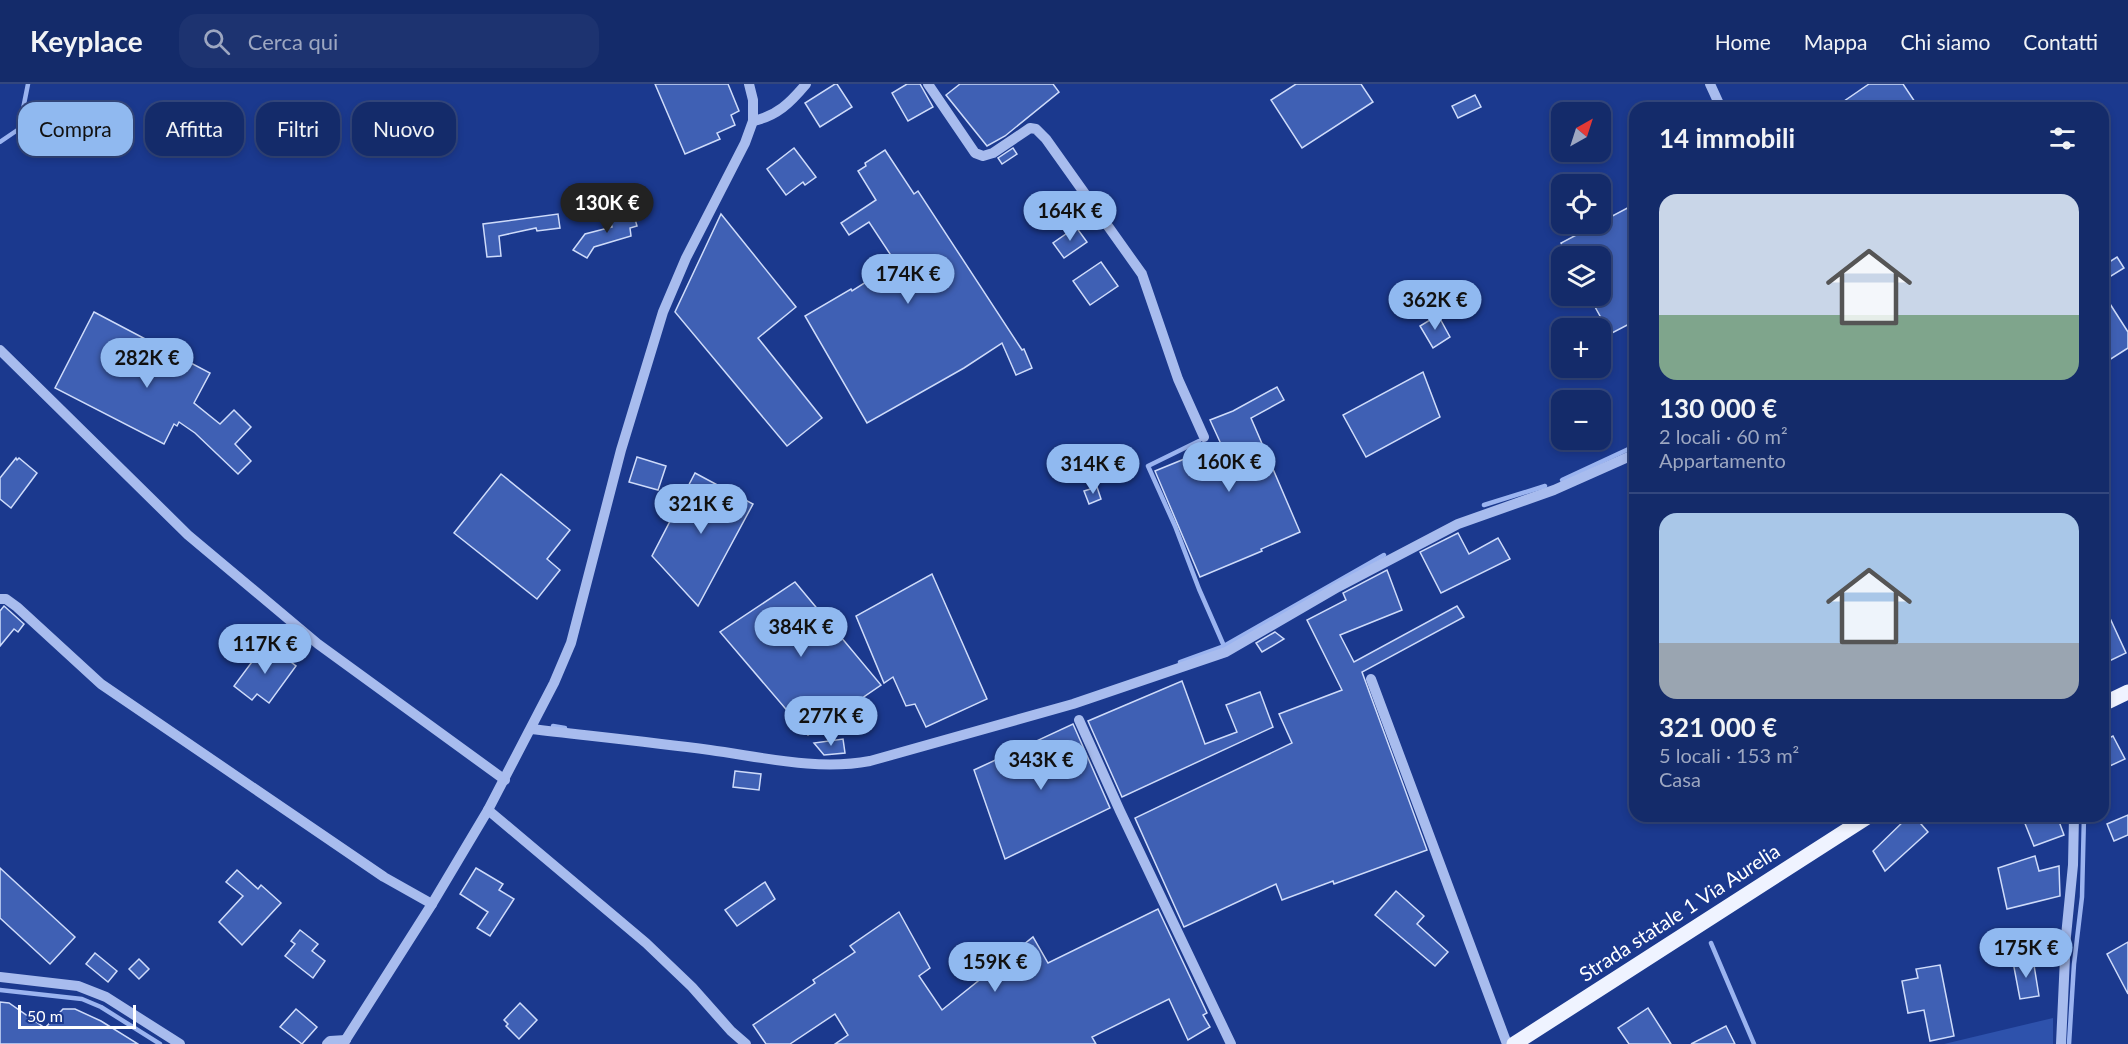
<!DOCTYPE html>
<html lang="it">
<head>
<meta charset="utf-8">
<style>
  body { margin:0; font-family:Lato,sans-serif; background:#1d3370; color:#f1f3f6; height:100vh; display:flex; flex-direction:column; font-size:22px; white-space:nowrap }
  * { box-sizing:border-box; margin:0 }
  p { font-size:20px; color:#9da7c1 }
  .icon { flex:none; width:33px; height:33px; fill:none; stroke:currentColor; stroke-width:2; stroke-linecap:round; stroke-linejoin:round }
  .map { position:relative; flex:1; overflow:hidden }
  .panel { position:absolute; left:1629px; top:18px; width:480px; height:720px; display:flex; flex-direction:column; background:#142b6a; border-radius:18px; box-shadow:0 3px 9px #0003,0 0 0 2px #33477e }
  .panel>* { flex:none }
  .top-card { position:absolute; left:18px; top:18px; width:570px; height:54px; display:flex; gap:12px }
  .needle { width:39px; rotate:39deg }
  .tools { position:absolute; left:1551px; top:18px; display:grid; gap:12px }
  .tools a { display:grid; place-items:center; width:60px; height:60px; border-radius:12px; background:#142b6a; box-shadow:0 3px 9px #0003,0 0 0 2px #33477e; font-size:30px }
  .scale { position:absolute; left:18px; bottom:15px; width:118px; box-sizing:border-box; padding-left:6px; border:3px solid #fff; border-top:0; font-size:16px; line-height:21px; white-space:nowrap; color:#fff; -webkit-text-stroke:4px #1b398e; paint-order:stroke }
  .price { position:absolute; translate:-50% -51px; padding:0 14px; border-radius:21px; background:#90b9f0; color:#111; font-size:20px; line-height:39px; filter:drop-shadow(0 2px 3px #0008) }
  .price::after { content:''; position:absolute; left:50%; top:36px; width:18px; height:14px; margin-left:-9px; background:inherit; clip-path:polygon(0 0,100% 0,50% 100%) }
  .price.selected { background:#222; color:#fff }
  ul { padding:0; list-style:none }
  li { display:grid; align-content:center; gap:12px; height:318px; padding:0 30px }
  li+li { border-top:2px solid #33477e }
  li span { display:grid; place-items:center; height:186px; border-radius:18px; color:#555 }
  li>.icon { margin-inline-start:auto }
  span .icon { width:108px; height:108px; fill:#fffc; stroke-width:1 }
  li b { font-size:26px }
  h2 { display:flex; justify-content:space-between; align-items:center; height:72px; padding:0 30px; font-size:26px }
  .tag { padding:0 21px; border-radius:18px; background:#142b6a; box-shadow:0 3px 9px #0003,0 0 0 2px #33477e; font-size:21px; line-height:54px }
  .tag.selected { background:#90b9f0; color:#111 }
  header { display:flex; align-items:center; gap:36px; box-sizing:border-box; height:84px; padding:0 30px; background:#142b6a; border-bottom:2px solid #33477e }
  header strong { font-size:28px }
  nav { display:flex; gap:33px; margin-inline-start:auto; font-size:21px }
  .search { width:420px; height:54px; background:#1d3370; display:flex; align-items:center; gap:15px; box-sizing:border-box; padding:0 21px; border-radius:18px; color:#9da7c1; font-size:22px }
  .map>svg:first-child { display:block }
</style>
</head>
<body>
<header>
<strong>Keyplace</strong>
<div class="search"><svg class="icon" aria-label="search" viewBox="0 0 24 24"><circle cx="10" cy="10" r="6"/><path d="M15 15l6 6"/></svg>Cerca qui</div>
<nav><a>Home</a><a>Mappa</a><a>Chi siamo</a><a>Contatti</a></nav>
</header>
<div class="map">
<svg width="2128" height="960" viewBox="0 0 2128 960">
  <rect width="100%" height="100%" fill="#1b398e"/>
  <!-- green -->
  <path fill="#2e52ac" d="M2053,934V960H1944Z"/>
  <g fill="none" stroke-linecap="round" stroke-linejoin="round">
    <!-- stream -->
    <g stroke="#9bb4f0" stroke-width="4.5">
      <path d="M0,58L19,45L28,0"/>
      <path d="M1199,357L1148,382L1175,442L1199,505L1224,562"/>
      <path d="M1562,396L1635,362"/>
      <path d="M1484,421L1545,402"/>
      <path d="M1180,578L1224,562L1384,471"/>
      <path d="M553,642L565,644"/>
      <path d="M1711,859L1754,960"/>
      <path d="M0,906L82,915L101,923L160,960"/>
      <path d="M2069,960L2074,880L2082,813L2084,732"/>
    </g>
  </g>
  <!-- building -->
  <g fill="#3f60b4" stroke="#cedbfa" stroke-width="1.5">
    <path d="M655,0H728L739,27L731,31L735,41L717,49L720,55L685,70Z"/>
    <path d="M835,0H837L852,23L820,43L805,19Z"/>
    <path d="M907,0H920L933,23L908,37L892,9Z"/>
    <path d="M960,0H1053L1059,8L1005,52L987,62L946,11Z"/>
    <path d="M1296,0H1361L1373,18L1302,64L1271,16Z"/>
    <path d="M1869,0H1903L1919,24H1834Z"/>
    <path d="M1475,11L1481,23L1458,34L1452,22Z"/>
    <path d="M794,64L816,93L805,101L803,98L786,111L767,85Z"/>
    <path d="M1013,64L1017,70L1002,80L998,74Z"/>
    <path d="M885,66L914,110L918,107L1022,266L1024,265L1032,284L1016,291L1002,259L964,284L867,339L805,232L851,205L852,207L896,179L869,138L849,151L841,139L876,116L858,87L866,82L865,79Z"/>
    <path d="M1635,120V237L1610,250L1589,212H1600V172H1568L1561,159Z"/>
    <path d="M633,128L637,142L630,144L631,152L594,163L587,174L573,166L585,150L612,143L610,135Z"/>
    <path d="M558,130L560,144L537,147L536,144L499,152L501,172L487,173L483,140Z"/>
    <path d="M721,130L796,223L758,254L822,334L787,362L675,228Z"/>
    <path d="M1076,143L1087,158L1064,174L1053,159Z"/>
    <path d="M2117,173L2124,184L2103,197V182Z"/>
    <path d="M1101,178L1118,202L1090,221L1073,197Z"/>
    <path d="M2103,209L2128,248V264L2103,280Z"/>
    <path d="M94,228L210,289L194,319L220,340L234,326L251,343L235,360L251,377L238,390L195,349L179,338L177,342L174,340L164,360L55,304Z"/>
    <path d="M1438,231L1450,253L1433,264L1420,242Z"/>
    <path d="M1423,288L1440,333L1366,373L1343,331Z"/>
    <path d="M1277,303L1284,316L1251,334L1300,448L1261,465L1262,467L1200,493L1155,387L1221,360L1210,336L1233,327Z"/>
    <path d="M637,373L666,382L658,406L629,398Z"/>
    <path d="M16,374L17,376L19,374L37,389L11,424L0,415V394Z"/>
    <path d="M695,389L753,420L698,522L652,472Z"/>
    <path d="M501,390L570,446L547,475L560,486L537,515L454,449Z"/>
    <path d="M1097,403L1101,415L1089,420L1084,407Z"/>
    <path d="M1458,449L1469,470L1498,454L1510,475L1441,509L1420,468Z"/>
    <path d="M1387,486L1402,526L1340,551L1354,578L1457,522L1464,533L1362,588L1427,766L1334,800L1333,797L1282,816L1276,800L1184,843L1135,734L1292,659L1279,630L1342,606L1307,536L1346,516L1343,509Z"/>
    <path d="M932,490L987,615L926,643L915,620L906,622L893,593L884,599L856,532Z"/>
    <path d="M795,498L881,601L808,651L720,548Z"/>
    <path d="M2103,519L2126,569L2103,580Z"/>
    <path d="M4,522L24,540L18,548L14,545L0,562V527Z"/>
    <path d="M1275,548L1284,555L1262,568L1256,559Z"/>
    <path d="M266,559L296,582L269,619L257,610L252,616L234,602Z"/>
    <path d="M1182,597L1205,660L1237,648L1226,621L1260,608L1273,643L1122,713L1088,637Z"/>
    <path d="M1073,640L1110,724L1005,775L974,686Z"/>
    <path d="M2113,652L2125,675L2103,685V657Z"/>
    <path d="M843,655L845,669L824,671L814,659Z"/>
    <path d="M735,687L761,690L759,706L733,703Z"/>
    <path d="M2128,731V751L2114,757L2107,740Z"/>
    <path d="M1909,732H1914L1928,748L1885,787L1873,767Z"/>
    <path d="M2022,732H2057L2064,751L2034,762Z"/>
    <path d="M2035,772L2039,787L2059,782L2060,812L2007,825L1998,784Z"/>
    <path d="M0,784L75,853L50,880L0,834Z"/>
    <path d="M476,784L503,800L499,806L514,815L490,852L477,844L488,828L460,810Z"/>
    <path d="M237,786L258,805L261,801L281,819L242,861L219,838L243,812L226,798Z"/>
    <path d="M765,798L775,815L737,842L725,826Z"/>
    <path d="M1396,807L1424,832L1417,840L1448,868L1435,882L1375,831Z"/>
    <path d="M1158,825L1207,929L1203,931L1210,943L1188,956L1169,915L1092,953L1096,960H835L848,951L835,930L790,960H766L753,941L815,899L813,896L855,868L850,862L899,828L930,884L919,892L942,926L1033,853L1048,879Z"/>
    <path d="M300,846L318,860L312,867L325,877L313,894L285,872L295,860L291,857Z"/>
    <path d="M2128,858V910L2107,870Z"/>
    <path d="M95,869L117,887L108,898L86,880Z"/>
    <path d="M139,875L149,885L139,895L129,885Z"/>
    <path d="M2033,875L2039,912L2020,915L2013,878Z"/>
    <path d="M1940,881L1954,952L1930,957L1924,926L1908,929L1902,897L1918,894L1916,885Z"/>
    <path d="M0,918L9,919L45,944L63,925H75L101,937L138,960H0Z"/>
    <path d="M520,919L537,936L519,955L506,942L508,940L504,936Z"/>
    <path d="M1648,924L1671,960H1629L1618,944Z"/>
    <path d="M296,925L317,943L302,960L280,943Z"/>
    <path d="M1726,942L1735,960H1691Z"/>
  </g>
  <g fill="none" stroke-linecap="round" stroke-linejoin="round">
    <!-- minor -->
    <g stroke="#a8bcee" stroke-width="10">
      <path d="M928,0L975,69L983,72L993,69L1030,44L1036,45L1046,55L1142,190L1178,295L1204,353"/>
      <path d="M1710,0L1721,24"/>
      <path d="M753,37C777,32 790,19 806,0"/>
      <path d="M0,266L188,451L318,560L505,696"/>
      <path d="M0,515H6L17,523L101,600L384,793L432,820"/>
      <path d="M1371,595L1507,960"/>
      <path d="M1079,636L1120,727L1231,960"/>
      <path d="M531,645C591,652 650,658 710,666C762,673 817,687 870,677L1073,620L1226,568L1338,503L1458,440L1554,406L1635,370"/>
      <path d="M488,726L646,859L692,903L731,947L746,960"/>
      <path d="M0,893L78,902L106,913L180,960"/>
      <path d="M327,960L330,957L346,956"/>
      <path d="M343,960L432,820L488,726L554,599L571,559L621,366L663,228L686,174L745,59L753,37V16L749,0"/>
      <path d="M2061,960L2066,852L2073,781L2074,732"/>
    </g>
    <!-- major -->
    <g stroke="#eff3ff" stroke-width="15">
      <path d="M2103,620L2128,608"/>
      <path d="M1514,960L1869,732"/>
    </g>
  </g>
  <g text-anchor="middle" dominant-baseline="central" stroke-width="4.5" stroke-linejoin="round" paint-order="stroke">
    <!-- street labels -->
    <g font-size="20" fill="#fff" stroke="#1b398e">
      <text transform="translate(1679 828) rotate(-33)">Strada statale 1 Via Aurelia</text>
    </g>
  </g>
</svg>
<div class="tools">
<a><svg class="needle" viewBox="-14 -14 28 28"><path d="M0-13l5 13h-10z" fill="#e53935"/><path d="M0 13l5-13h-10z" fill="#9da7c1"/></svg></a>
<a><svg class="icon" aria-label="locate" viewBox="0 0 24 24"><circle cx="12" cy="12" r="6"/><path d="M12 2v4M12 18v4M2 12h4M18 12h4"/></svg></a>
<a><svg class="icon" aria-label="layers" viewBox="0 0 24 24"><path d="M12 4l9 5-9 5-9-5zM3 14l9 5 9-5"/></svg></a>
<a>+</a>
<a>−</a>
</div>
<div class="scale">50 m</div>
<b class="price selected" style="left:607px;top:150px">130K €</b>
<b class="price" style="left:1070px;top:158px">164K €</b>
<b class="price" style="left:908px;top:221px">174K €</b>
<b class="price" style="left:1435px;top:247px">362K €</b>
<b class="price" style="left:147px;top:305px">282K €</b>
<b class="price" style="left:1229px;top:409px">160K €</b>
<b class="price" style="left:1093px;top:411px">314K €</b>
<b class="price" style="left:701px;top:451px">321K €</b>
<b class="price" style="left:801px;top:574px">384K €</b>
<b class="price" style="left:265px;top:591px">117K €</b>
<b class="price" style="left:831px;top:663px">277K €</b>
<b class="price" style="left:1041px;top:707px">343K €</b>
<b class="price" style="left:2026px;top:895px">175K €</b>
<b class="price" style="left:995px;top:909px">159K €</b>
<div class="top-card">
<a class="tag selected">Compra</a>
<a class="tag">Affitta</a>
<a class="tag">Filtri</a>
<a class="tag">Nuovo</a>
</div>
<section class="panel">
<h2>14 immobili<svg class="icon" aria-label="filters" viewBox="0 0 24 24"><path d="M4 7h16M4 17h16"/><circle cx="9" cy="7" r="2"/><circle cx="15" cy="17" r="2"/></svg></h2>
<ul>
<li><span style="background:linear-gradient(#c9d6e8 65%,#7fa58c 0)"><svg class="icon" aria-label="home" viewBox="0 0 24 24"><path d="M3 11l9-7 9 7M6 9v11h12V9"/></svg></span><div><b>130 000 €</b><p>2 locali · 60 m²</p><p>Appartamento</p></div></li>
<li><span style="background:linear-gradient(#a9c7e8 70%,#9aa5b1 0)"><svg class="icon" aria-label="home" viewBox="0 0 24 24"><path d="M3 11l9-7 9 7M6 9v11h12V9"/></svg></span><div><b>321 000 €</b><p>5 locali · 153 m²</p><p>Casa</p></div></li>
</ul>
</section>
</div>
</body>
</html>
